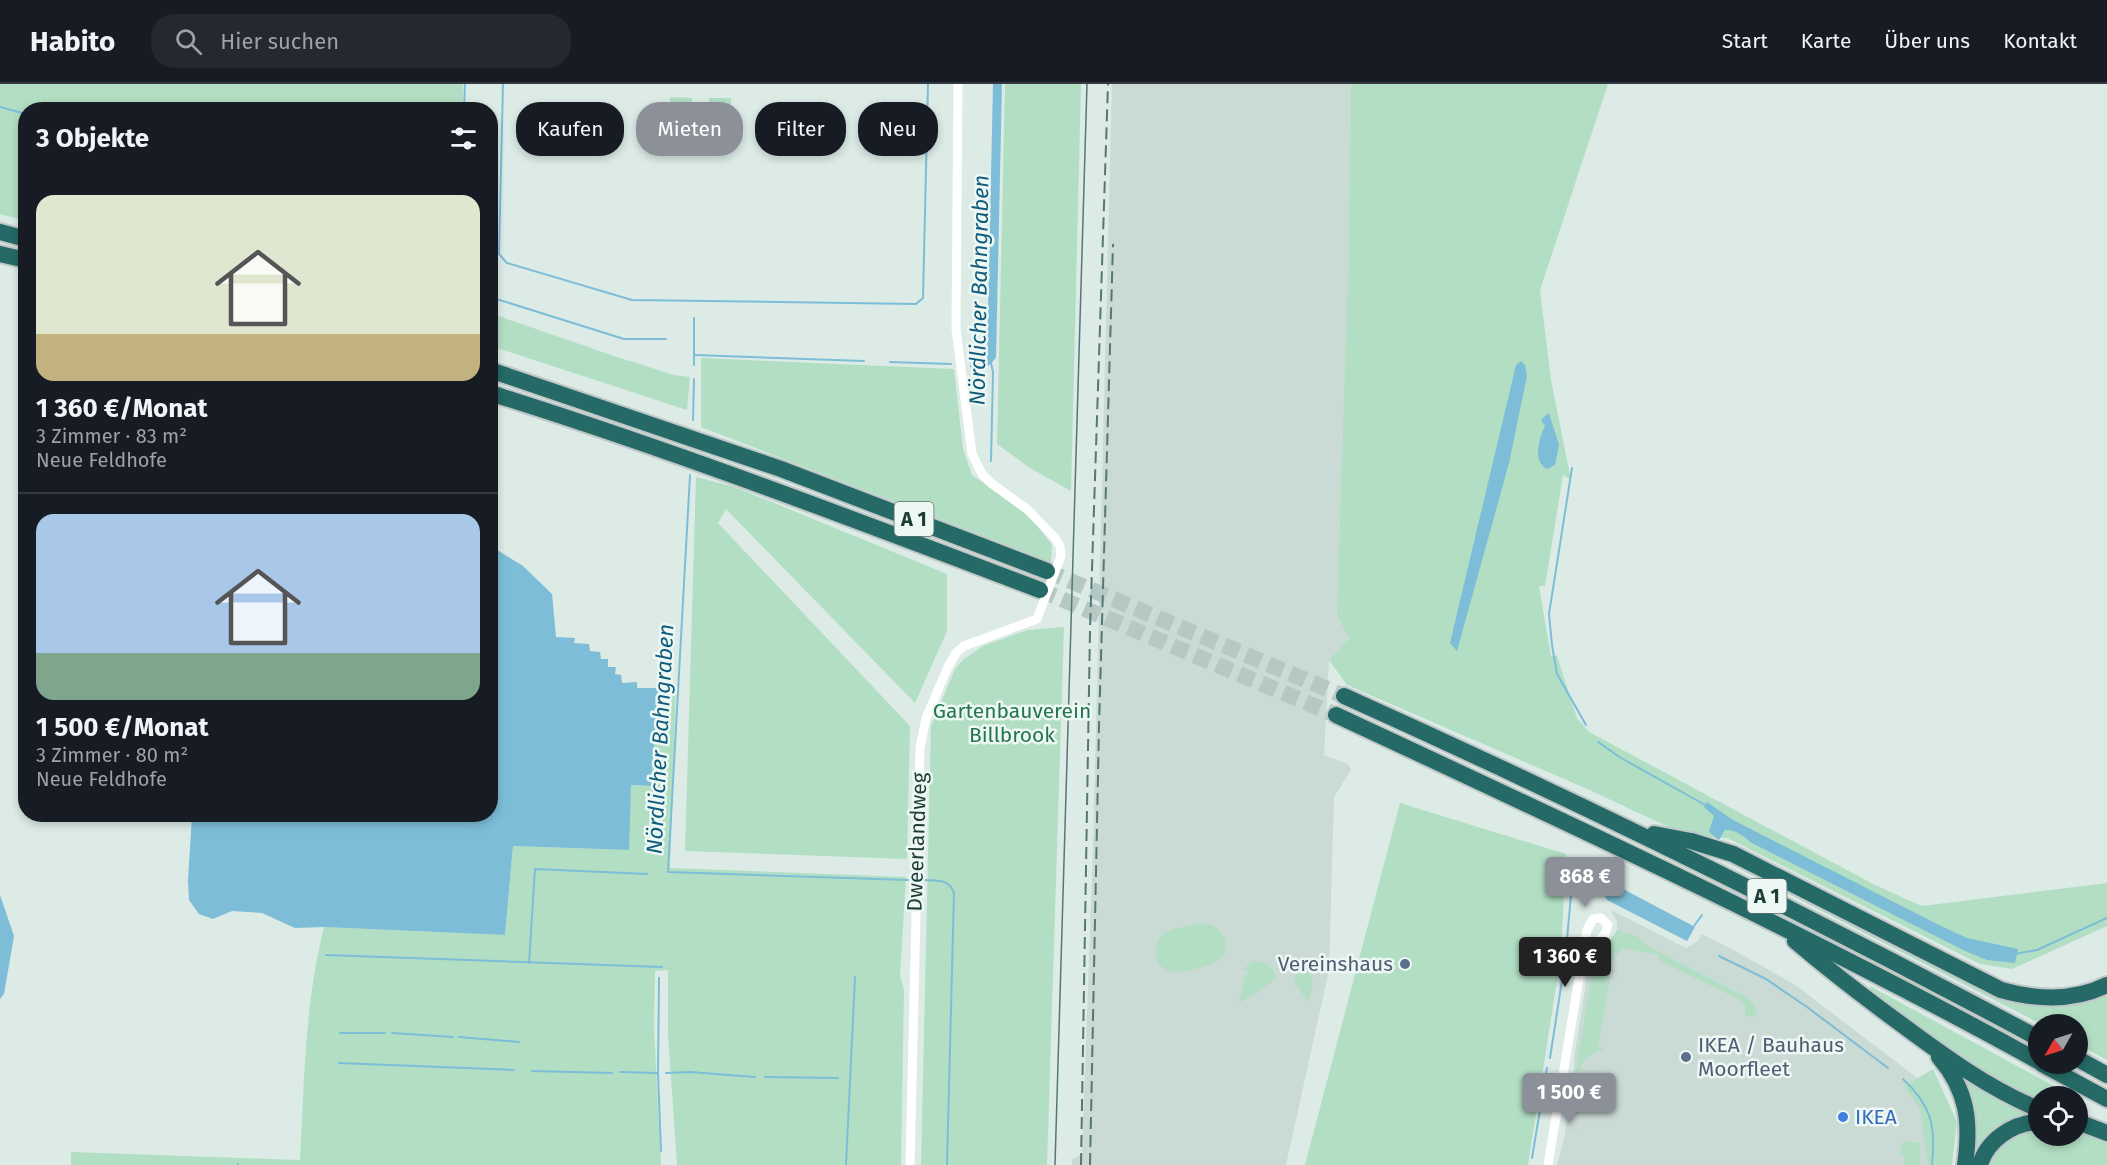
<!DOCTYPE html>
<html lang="de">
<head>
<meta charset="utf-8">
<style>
  body { margin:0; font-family:"Fira Sans",sans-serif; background:#242831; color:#f1f3f6; height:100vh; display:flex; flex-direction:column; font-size:22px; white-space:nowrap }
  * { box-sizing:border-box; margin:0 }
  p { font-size:20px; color:#9ea1a6 }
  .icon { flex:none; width:33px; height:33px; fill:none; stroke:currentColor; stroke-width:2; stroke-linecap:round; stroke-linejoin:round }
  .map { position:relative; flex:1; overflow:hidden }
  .side { position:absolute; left:18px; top:18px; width:480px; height:720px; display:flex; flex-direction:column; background:#171b24; border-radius:24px; box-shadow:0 3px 9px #0003 }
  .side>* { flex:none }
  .banner { position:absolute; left:516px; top:18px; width:570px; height:54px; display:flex; gap:12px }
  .needle { width:39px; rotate:231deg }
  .buttons { position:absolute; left:2028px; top:930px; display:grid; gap:12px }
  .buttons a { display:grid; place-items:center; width:60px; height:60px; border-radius:50%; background:#171b24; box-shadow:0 3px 9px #0003; font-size:30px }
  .price { position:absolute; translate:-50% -51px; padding:0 14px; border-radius:6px; background:#8c9099; color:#fff; font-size:20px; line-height:39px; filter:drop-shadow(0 2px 3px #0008) }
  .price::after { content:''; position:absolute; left:50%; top:36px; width:18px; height:14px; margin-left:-9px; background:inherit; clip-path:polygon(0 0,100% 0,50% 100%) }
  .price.on { background:#222; color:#fff }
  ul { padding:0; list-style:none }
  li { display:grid; align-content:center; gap:12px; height:318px; padding:0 18px }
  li+li { border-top:2px solid #363941 }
  li span { display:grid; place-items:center; height:186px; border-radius:18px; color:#555 }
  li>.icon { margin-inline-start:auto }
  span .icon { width:108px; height:108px; fill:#fffc; stroke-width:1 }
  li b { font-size:26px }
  h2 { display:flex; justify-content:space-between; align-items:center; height:72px; padding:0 18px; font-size:26px }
  .tag { padding:0 21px; border-radius:24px; background:#171b24; box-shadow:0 3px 9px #0003; font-size:21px; line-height:54px }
  .tag.on { background:#8c9099; color:#fff }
  header { display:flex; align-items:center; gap:36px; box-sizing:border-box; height:84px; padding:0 30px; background:#171b24; border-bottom:2px solid #363941 }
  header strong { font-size:28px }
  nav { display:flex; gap:33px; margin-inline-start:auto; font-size:21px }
  .search { width:420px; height:54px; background:#242831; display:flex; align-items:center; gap:15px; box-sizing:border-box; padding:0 21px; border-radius:24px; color:#9ea1a6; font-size:22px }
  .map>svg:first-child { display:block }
</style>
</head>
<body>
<header>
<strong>Habito</strong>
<div class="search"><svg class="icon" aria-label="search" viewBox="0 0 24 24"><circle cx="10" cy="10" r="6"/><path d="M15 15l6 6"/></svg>Hier suchen</div>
<nav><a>Start</a><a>Karte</a><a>Über uns</a><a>Kontakt</a></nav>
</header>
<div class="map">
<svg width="2107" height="1081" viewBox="0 0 2107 1081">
  <rect width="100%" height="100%" fill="#dcebe6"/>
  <!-- built -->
  <g fill="#cadad5">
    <path d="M1112,0H1351L1348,198L1349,554L1329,576L1324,671L1348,680L1351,686L1334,713L1329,886L1286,1081H1072V1076L1082,1070L1093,763Z"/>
    <path d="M1611,826L1686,864L1698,857L1701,850L1730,864L1794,900L1916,993L1931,1013L1934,1081H1557L1564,1055L1574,990V975L1589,879L1617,848V838Z"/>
  </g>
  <!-- green -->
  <g fill="#b2dfc4">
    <path d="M0,0H463V25L26,26L25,137L0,130Z"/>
    <path d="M1005,0H1081L1071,407L1030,384L997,360Z"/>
    <path d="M1351,0H1608L1540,206L1551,296L1571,396L1563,391L1545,502H1539L1551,572H1557L1577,634L1589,648L1875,801L1922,822L2107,799V842L2012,885L1980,880L1727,754L1688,752L1585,704L1347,601L1329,576L1349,554L1337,531L1348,198Z"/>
    <path d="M670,13L692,14L691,53H669Z"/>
    <path d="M709,14H731V54L709,53Z"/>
    <path d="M490,229L614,272L674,291L690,293L687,326L491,262Z"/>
    <path d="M701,274L954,285L963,365L972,391L1029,431L1052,461L1051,478L701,343Z"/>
    <path d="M696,393L735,403L947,490V547L915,619L726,425L718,439L910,642L907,775L685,767Z"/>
    <path d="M1064,543L1047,1081H921L931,642L955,585L964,575L983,562L1027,546Z"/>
    <path d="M676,603L670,784L906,793L900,893L904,905L901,1081H677L668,951V886L655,887L654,944L661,1081H71V1068L300,1076C304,999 305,918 324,843L505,851L513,762L628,766L631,701L651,702L658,604Z"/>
    <path d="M1400,719L1566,770L1561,871L1528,1081H1305Z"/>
    <path d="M1705,765L2011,912L2107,905V976L2078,960V940H2041L1703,766Z"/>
    <path d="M1202,839C1222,840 1236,863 1217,877C1207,883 1188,887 1176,888C1157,889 1148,864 1162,851C1171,843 1190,842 1202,839Z"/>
    <path d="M1617,846L1638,853L1652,865L1748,914L1755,921L1757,933L1745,932V922L1740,916L1658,876L1659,871L1621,864L1620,870L1614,869L1598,963L1604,964L1603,966C1590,969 1584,974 1580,987H1576L1595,873C1601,863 1611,857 1617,846Z"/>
    <path d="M1254,877C1266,877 1274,883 1276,895L1241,918L1239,917L1245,891H1247L1248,888L1243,885Z"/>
    <path d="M1302,887L1308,889L1313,895L1309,919L1293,896L1297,890Z"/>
    <path d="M1870,902L2072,1012H2038V1018L2003,1003L1872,914Z"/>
    <path d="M1933,985L1957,1038L1952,1081H1928L1920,1025L1904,1002Z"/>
    <path d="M1957,991L2002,1019L2037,1033L1974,1081Z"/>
    <path d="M2026,1044L2038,1045V1052H2078V1049L2107,1058V1081H1984L2004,1055Z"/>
    <path d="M1903,1057L1920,1059V1081H1904L1905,1073L1900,1072Z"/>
  </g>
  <!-- water -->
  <g fill="#7dbdd7">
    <path d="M993,0H1002L996,273C990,283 981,288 970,283L971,278H982L987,274Z"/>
    <path d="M1521,277L1525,281L1527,292L1509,379L1457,567L1450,559L1516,281Z"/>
    <path d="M1549,329L1559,361L1555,381L1547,385C1532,377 1539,355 1545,342L1541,336Z"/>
    <path d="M491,462L523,482L552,510L556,553L575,554L574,559L589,560L590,567L600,568L601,575H608V583H616L615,590L621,591L622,599L637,598V604H658L651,702L631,701L629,766L513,762L505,851L324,843L295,844L262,829L232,827L213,835L199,830L189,816L188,796L192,731L490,730Z"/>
    <path d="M1707,718L1733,736L1939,841L1967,854L2018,865L2015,879L1987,876L1965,867L1750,758C1744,751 1733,745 1725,746L1719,756L1709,748L1714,732L1704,723Z"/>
    <path d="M1606,796L1695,843L1687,857L1607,816L1602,807Z"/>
    <path d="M0,811L14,852L4,910L0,915Z"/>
  </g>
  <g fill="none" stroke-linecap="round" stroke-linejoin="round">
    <!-- stream -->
    <g stroke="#7dbdd7" stroke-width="2">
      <path d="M503,0L499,170L507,179L632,216L916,220L923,214L928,0"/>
      <path d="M0,23L26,30"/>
      <path d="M464,26L465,0"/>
      <path d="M490,213L624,255H666"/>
      <path d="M694,234V281"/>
      <path d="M695,271L864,277"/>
      <path d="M890,278L951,280"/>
      <path d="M991,279L993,288L991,377"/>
      <path d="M693,336L694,295"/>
      <path d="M1572,384L1549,530L1552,561L1557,590L1586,641"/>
      <path d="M690,391L668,788L908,796"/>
      <path d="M1598,658L1621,674L1707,722"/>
      <path d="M925,796C938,797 949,795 954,809L947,1081"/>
      <path d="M1694,842L1702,831"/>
      <path d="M2014,870L2037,866L2107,834"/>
      <path d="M326,871L662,883"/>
      <path d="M1719,872L1766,895L1807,923L1888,984"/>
      <path d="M1565,877L1571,811L1579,808"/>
      <path d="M529,879L535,785L647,790"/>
      <path d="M659,894L658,989L661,1067"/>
      <path d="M340,949H385"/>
      <path d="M392,949L453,953"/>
      <path d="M459,953L519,958"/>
      <path d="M1550,974L1563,890"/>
      <path d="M339,979L514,986"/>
      <path d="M532,987L612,989"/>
      <path d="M620,988L658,989"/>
      <path d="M666,989L690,988L755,993"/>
      <path d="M765,993L838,994"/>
      <path d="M1903,995C1932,1022 1936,1043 1932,1081"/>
      <path d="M1532,1074L1547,984"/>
      <path d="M238,1080V1081"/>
      <path d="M846,1081L855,893"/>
    </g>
    <!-- motorway-tunnel -->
    <g stroke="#b6c8c3" stroke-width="16" stroke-dasharray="16 8" stroke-linecap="butt">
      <path d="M1047,487L1344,612"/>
      <path d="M1040,506L1336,631"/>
    </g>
    <!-- motorway casing -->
    <g stroke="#c0c8c7" stroke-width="20">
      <g id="motorway">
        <path d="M0,148L26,155"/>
        <path d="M0,170L26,176"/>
        <path d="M490,286L781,385L1047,487"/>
        <path d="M490,309C676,367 858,437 1040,506"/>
        <path d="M1344,612C1580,718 1811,832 2038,954"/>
        <path d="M1336,631C1572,741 1810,851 2038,977"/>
        <path d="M1654,750L1691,757L1733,770L2001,906C2037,916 2073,918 2107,901"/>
        <path d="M1795,857C1829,886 1864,913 1901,940C1944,972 1988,1004 2038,1025"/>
        <path d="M1939,973C1968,1007 1971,1039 1965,1081"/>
        <path d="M2078,975L2107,991"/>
        <path d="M2042,980L2107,1015"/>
        <path d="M2078,1038L2107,1049"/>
        <path d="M1980,1081C1987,1056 2013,1039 2038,1038"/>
      </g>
    </g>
    <!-- minor -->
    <g stroke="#fff" stroke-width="9">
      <path d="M910,1081L920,664L926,634L948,583L956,569L964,562L1037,535L1061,472L1060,462L1055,454L1028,426L991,399L982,390L972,370L956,245L958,0"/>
      <path d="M1548,1081L1587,846L1593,835L1601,834L1608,841L1605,850L1583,871"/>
    </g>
    <!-- motorway -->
    <use href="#motorway" stroke="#256a66" stroke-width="16"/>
    <!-- tram -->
    <path stroke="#567773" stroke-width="1.5" d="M1055,1081L1087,0"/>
    <!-- rail -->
    <g stroke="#567773" stroke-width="2" stroke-dasharray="12 6" stroke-linecap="butt">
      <path d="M1081,1081L1090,546L1108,0"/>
      <path d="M1090,1081L1099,642L1113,160"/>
    </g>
  </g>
  <!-- markers -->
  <g fill="#5c6f8a" stroke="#edf7f3" stroke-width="2">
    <circle cx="1405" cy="880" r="6"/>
    <circle cx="1686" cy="973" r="6"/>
  </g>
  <circle fill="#3f7fe0" stroke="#edf7f3" stroke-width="2" cx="1843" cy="1033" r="6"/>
  <g text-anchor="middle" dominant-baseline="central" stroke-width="5" stroke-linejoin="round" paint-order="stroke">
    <!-- shield labels -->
    <g fill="#edf7f3" stroke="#5b736f" stroke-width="1.5">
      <rect x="894.5" y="418" width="39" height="34" rx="4.5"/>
      <rect x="1747.5" y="795" width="39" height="34" rx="4.5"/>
    </g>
    <g font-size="20" font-weight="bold" fill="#1d3b37">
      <text x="914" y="435">A 1</text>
      <text x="1767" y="812">A 1</text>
    </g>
    <!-- park labels -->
    <g font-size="21" fill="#23764f" stroke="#edf7f3">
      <text x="1012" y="627">Gartenbauverein<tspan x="1012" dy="24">Billbrook</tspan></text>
    </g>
    <!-- street labels -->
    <g font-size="21" fill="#1d3b37" stroke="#edf7f3">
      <text transform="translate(917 758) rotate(-88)">Dweerlandweg</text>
    </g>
    <!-- service labels -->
    <g font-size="21" fill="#4e5e75" stroke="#edf7f3" text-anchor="end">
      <text x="1393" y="880">Vereinshaus</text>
      <text x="1698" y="961" text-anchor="start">IKEA / Bauhaus<tspan x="1698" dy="24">Moorfleet</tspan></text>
    </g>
    <!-- shop labels -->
    <g font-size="21" fill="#366cbe" stroke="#edf7f3" text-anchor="start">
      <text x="1855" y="1033">IKEA</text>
    </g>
    <!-- water labels -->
    <g font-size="22" font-style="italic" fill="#115c7d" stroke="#edf7f3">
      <text transform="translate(979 206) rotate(-89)">Nördlicher Bahngraben</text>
      <text transform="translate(660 655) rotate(-87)">Nördlicher Bahngraben</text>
    </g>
  </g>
</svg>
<div class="buttons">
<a><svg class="needle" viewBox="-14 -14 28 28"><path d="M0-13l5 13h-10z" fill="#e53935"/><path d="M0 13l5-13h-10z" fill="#9ea1a6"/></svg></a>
<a><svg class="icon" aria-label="locate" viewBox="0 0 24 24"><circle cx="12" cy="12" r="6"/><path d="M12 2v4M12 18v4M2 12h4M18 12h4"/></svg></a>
</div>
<b class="price" style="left:1585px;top:824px">868 €</b>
<b class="price on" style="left:1565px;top:904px">1 360 €</b>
<b class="price" style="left:1569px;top:1040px">1 500 €</b>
<div class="banner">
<a class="tag">Kaufen</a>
<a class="tag on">Mieten</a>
<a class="tag">Filter</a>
<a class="tag">Neu</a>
</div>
<section class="side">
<h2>3 Objekte<svg class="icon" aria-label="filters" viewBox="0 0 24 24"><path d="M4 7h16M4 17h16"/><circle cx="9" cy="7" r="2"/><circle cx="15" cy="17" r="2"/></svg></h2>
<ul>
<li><span style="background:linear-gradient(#dfe7d0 75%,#c2b280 0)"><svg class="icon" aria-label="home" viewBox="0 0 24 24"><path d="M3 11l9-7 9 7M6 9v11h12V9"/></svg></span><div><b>1 360 €/Monat</b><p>3 Zimmer · 83 m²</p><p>Neue Feldhofe</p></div></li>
<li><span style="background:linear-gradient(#a9c7e8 75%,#7fa58c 0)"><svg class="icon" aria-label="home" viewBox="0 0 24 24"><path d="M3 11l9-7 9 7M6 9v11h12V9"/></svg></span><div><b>1 500 €/Monat</b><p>3 Zimmer · 80 m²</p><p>Neue Feldhofe</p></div></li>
</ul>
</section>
</div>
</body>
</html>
